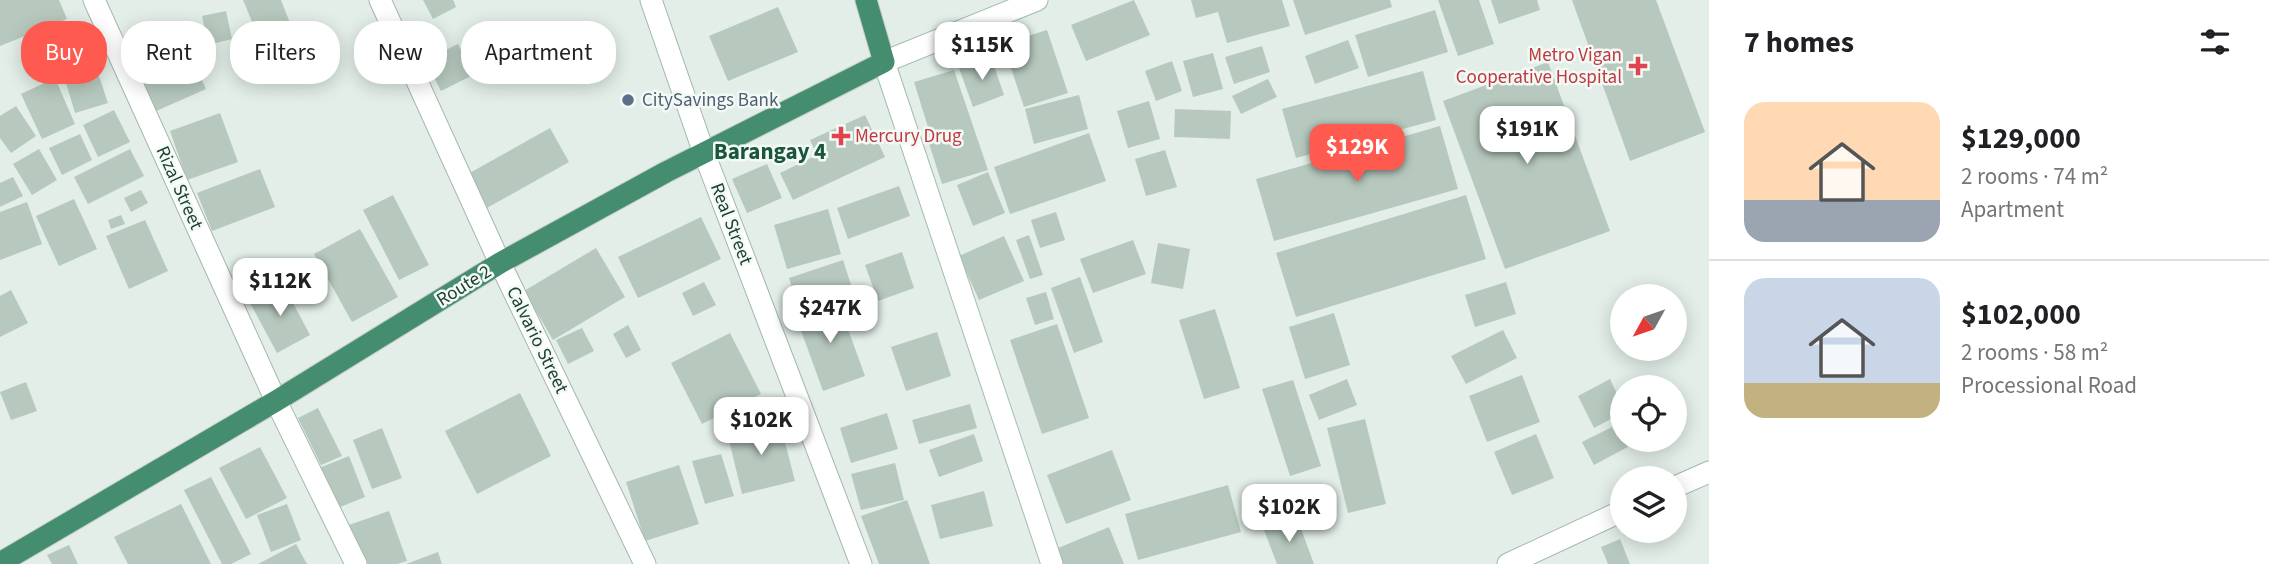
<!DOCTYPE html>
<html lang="en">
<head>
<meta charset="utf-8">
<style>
  body { margin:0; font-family:"Source Sans 3",sans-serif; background:#f2f2f2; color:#202124; height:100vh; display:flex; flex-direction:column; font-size:26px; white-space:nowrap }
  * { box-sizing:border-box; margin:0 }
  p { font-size:23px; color:#757577 }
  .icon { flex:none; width:38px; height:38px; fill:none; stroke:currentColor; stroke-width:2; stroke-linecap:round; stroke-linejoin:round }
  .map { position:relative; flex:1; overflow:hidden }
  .panel { display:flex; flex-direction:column; background:#fff; width:560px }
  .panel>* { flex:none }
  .banner { position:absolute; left:21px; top:21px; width:665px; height:63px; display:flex; gap:14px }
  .needle { width:46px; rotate:230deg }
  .buttons { position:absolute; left:1610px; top:284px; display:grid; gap:14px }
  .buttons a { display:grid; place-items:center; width:77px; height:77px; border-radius:50%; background:#fff; box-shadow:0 4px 18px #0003; font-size:35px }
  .price { position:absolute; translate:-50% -60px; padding:0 16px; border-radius:14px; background:#fff; color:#222; font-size:23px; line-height:46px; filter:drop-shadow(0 2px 4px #0008) }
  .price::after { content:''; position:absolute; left:50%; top:42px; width:21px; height:16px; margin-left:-10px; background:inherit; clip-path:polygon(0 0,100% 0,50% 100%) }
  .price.selected { background:#ff5a4f; color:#fff }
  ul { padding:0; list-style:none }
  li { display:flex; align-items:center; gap:21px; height:175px; padding:0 35px }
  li+li { border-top:2px solid #e0e0e0 }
  li span { display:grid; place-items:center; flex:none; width:196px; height:140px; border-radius:21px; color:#555 }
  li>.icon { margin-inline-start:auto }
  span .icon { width:84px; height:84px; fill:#fffc; stroke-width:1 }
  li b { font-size:30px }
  h2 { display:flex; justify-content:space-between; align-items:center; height:84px; padding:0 35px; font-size:30px }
  .chip { padding:0 24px; border-radius:28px; background:#fff; box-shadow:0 4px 18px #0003; font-size:24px; line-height:63px }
  .chip.selected { background:#ff5a4f; color:#fff }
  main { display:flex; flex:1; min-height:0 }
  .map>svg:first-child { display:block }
</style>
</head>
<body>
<main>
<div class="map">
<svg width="1709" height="564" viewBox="0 0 1709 564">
  <rect width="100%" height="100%" fill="#e2eee7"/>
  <!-- building -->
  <g fill="#b7c9bf">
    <path d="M0,0H59L67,19L0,46Z"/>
    <path d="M243,0H281L292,28L260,41Z"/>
    <path d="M423,0H453L456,7L433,19Z"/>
    <path d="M1134,0L1150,35L1086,61L1071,25Z"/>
    <path d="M1191,0H1282L1290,26L1227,43L1218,12L1196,18Z"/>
    <path d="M1293,0H1390L1392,7L1305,35Z"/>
    <path d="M1438,0H1479L1494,44L1458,56Z"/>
    <path d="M1491,0H1537L1540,10L1499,24Z"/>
    <path d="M1572,0H1656L1705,132L1630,161Z"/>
    <path d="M778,7L798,52L728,81L709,36Z"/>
    <path d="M1435,10L1448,52L1368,77L1355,35Z"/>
    <path d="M226,11L232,39L208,45L202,16Z"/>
    <path d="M175,21L206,89L154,112L124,44Z"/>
    <path d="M59,28L81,63L61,76L38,42Z"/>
    <path d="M1047,30L1068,93L1024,107L1003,44Z"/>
    <path d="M308,32L317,67L278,77L269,41Z"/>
    <path d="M1348,40L1359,68L1315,84L1305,56Z"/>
    <path d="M458,44L473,75L441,91L425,60Z"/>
    <path d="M1262,46L1270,72L1234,84L1225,57Z"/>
    <path d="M1213,53L1223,89L1193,97L1183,61Z"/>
    <path d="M991,57L1004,95L973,107L959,68Z"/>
    <path d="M1172,61L1182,91L1156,101L1145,71Z"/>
    <path d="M1548,62L1610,231L1505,269L1443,101Z"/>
    <path d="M954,70L988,170L942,184L925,131L929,130L914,82Z"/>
    <path d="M1423,71L1436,120L1296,158L1282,109Z"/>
    <path d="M98,73L108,103L75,113L66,83Z"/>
    <path d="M55,78L75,124L42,139L21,94Z"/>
    <path d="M1268,79L1277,97L1241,114L1232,96Z"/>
    <path d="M1079,95L1088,129L1034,144L1025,109Z"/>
    <path d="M1149,101L1160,139L1128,148L1117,111Z"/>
    <path d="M16,106L36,136L11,153L0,138V116Z"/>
    <path d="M1175,109L1231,111L1230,139L1174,137Z"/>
    <path d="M114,110L130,142L98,157L83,125Z"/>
    <path d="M220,113L238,162L187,180L170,131Z"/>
    <path d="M865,115L885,157L793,200L780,173L817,155L810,140Z"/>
    <path d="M1440,126L1458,189L1274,241L1256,179Z"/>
    <path d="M550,128L569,162L485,209L466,175Z"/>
    <path d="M1089,133L1106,181L1010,214L994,167Z"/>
    <path d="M80,134L92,160L62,175L49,148Z"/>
    <path d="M39,149L57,180L32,195L13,164Z"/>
    <path d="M130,149L144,176L88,204L74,177Z"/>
    <path d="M1165,150L1177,187L1146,196L1135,159Z"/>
    <path d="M767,164L782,198L747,213L732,179Z"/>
    <path d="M260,169L275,207L212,231L197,193Z"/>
    <path d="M988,172L1005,213L973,226L957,185Z"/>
    <path d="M13,177L23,196L0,207V183Z"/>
    <path d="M899,186L910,216L848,239L837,208Z"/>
    <path d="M141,190L148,203L131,212L124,198Z"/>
    <path d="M393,195L429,265L399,280L363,210Z"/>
    <path d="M1466,195L1486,259L1296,317L1276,253Z"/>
    <path d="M74,199L97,249L59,266L36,216Z"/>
    <path d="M27,202L42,244L0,260V212Z"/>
    <path d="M828,209L841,254L787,269L774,225Z"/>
    <path d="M1056,212L1065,240L1040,248L1031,220Z"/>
    <path d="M121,215L125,224L111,229L108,220Z"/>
    <path d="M701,217L721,259L638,298L618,257Z"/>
    <path d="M145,220L168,271L129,289L106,236Z"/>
    <path d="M360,229L398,297L352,322L314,254Z"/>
    <path d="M1029,235L1043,275L1030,279L1016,240Z"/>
    <path d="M1004,236L1024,281L979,300L959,256Z"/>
    <path d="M1133,240L1146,274L1093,293L1080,259Z"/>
    <path d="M1158,243L1190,249L1183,289L1151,283Z"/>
    <path d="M596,248L625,297L553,340L524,291Z"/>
    <path d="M902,252L914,288L878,301L865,265Z"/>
    <path d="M843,260L852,288L798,306L789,278Z"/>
    <path d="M1080,277L1103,342L1074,353L1051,288Z"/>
    <path d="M704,282L716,305L693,316L682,293Z"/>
    <path d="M1506,282L1516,314L1475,327L1465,295Z"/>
    <path d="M283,284L310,335L277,353L249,301Z"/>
    <path d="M11,290L28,323L0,337V296Z"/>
    <path d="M1046,292L1054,319L1035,325L1026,298Z"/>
    <path d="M837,299L865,376L823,391L795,314Z"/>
    <path d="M1215,309L1240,388L1204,399L1179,320Z"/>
    <path d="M1334,313L1350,365L1305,379L1289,327Z"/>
    <path d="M1057,324L1089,418L1042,434L1010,340Z"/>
    <path d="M628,325L641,350L626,358L613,334Z"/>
    <path d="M582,328L594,351L568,364L556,340Z"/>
    <path d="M1503,330L1517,358L1466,384L1451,356Z"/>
    <path d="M937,332L951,376L906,391L891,347Z"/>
    <path d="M730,333L761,394L702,424L671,363Z"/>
    <path d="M1522,375L1540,422L1487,442L1469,396Z"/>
    <path d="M1347,379L1357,405L1319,420L1309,395Z"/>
    <path d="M1610,379L1622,404V413L1594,428L1578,396Z"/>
    <path d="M1293,380L1321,466L1290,476L1262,389Z"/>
    <path d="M26,382L37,411L11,420L0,392Z"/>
    <path d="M520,393L551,456L477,494L445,431Z"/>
    <path d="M970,404L977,428L919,444L912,420Z"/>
    <path d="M318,408L342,456L321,465L298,418Z"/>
    <path d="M887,413L898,449L851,463L840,428Z"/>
    <path d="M779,419L795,481L742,494L727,432Z"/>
    <path d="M1365,419L1386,504L1348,513L1327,428Z"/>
    <path d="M1622,422V439H1635L1637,442L1594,465L1582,442Z"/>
    <path d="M382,428L402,478L372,489L353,440Z"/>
    <path d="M974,434L983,461L939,477L929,450Z"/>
    <path d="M1536,434L1554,478L1512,495L1494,452Z"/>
    <path d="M260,447L287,498L246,519L219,468Z"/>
    <path d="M1112,450L1131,500L1066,524L1047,475Z"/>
    <path d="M721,454L734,496L705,504L692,461Z"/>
    <path d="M349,456L365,497L333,510L317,469Z"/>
    <path d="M895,463L904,500L861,510L851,474Z"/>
    <path d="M679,465L699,524L645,541L626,482Z"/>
    <path d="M211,477L251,554L231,564H222L184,490Z"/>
    <path d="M1228,485L1241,532L1138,560L1125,514Z"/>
    <path d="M984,491L993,526L940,539L931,505Z"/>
    <path d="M907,500L930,564H879L861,516Z"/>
    <path d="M181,504L211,564H128L114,537Z"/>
    <path d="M287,504L301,540L271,552L257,515Z"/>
    <path d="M389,511L407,561L397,564H360L346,526Z"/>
    <path d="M1297,518L1314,564H1277L1264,530Z"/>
    <path d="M1109,527L1124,564H1056L1051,551Z"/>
    <path d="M1620,539L1630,564H1608L1601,547Z"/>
    <path d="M296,544L307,564H258Z"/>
    <path d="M69,545L78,564H52L47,555Z"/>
    <path d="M438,552L442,564H406Z"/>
  </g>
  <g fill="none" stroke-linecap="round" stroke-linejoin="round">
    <!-- minor casing -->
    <g stroke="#a4b7ad" stroke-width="23">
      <g id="minor">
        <path d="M94,0L276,401L356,564"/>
        <path d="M380,0L500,263L645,564"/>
        <path d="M651,0L704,153L861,564"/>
        <path d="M1675,487L1709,472"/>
        <path d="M1508,564L1622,511"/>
      </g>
    </g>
    <!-- secondary casing -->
    <g stroke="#a2beaf" stroke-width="23">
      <path id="secondary" d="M1037,0L884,62L1052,564"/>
    </g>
    <!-- trunk casing -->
    <g stroke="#c1cac6" stroke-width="23">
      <path id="trunk" d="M0,563L276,401L500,263L666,172L884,62L866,0"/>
    </g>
    <!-- minor -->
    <use href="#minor" stroke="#fff" stroke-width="21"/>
    <!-- secondary -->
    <use href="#secondary" stroke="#fff" stroke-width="21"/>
    <!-- trunk -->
    <use href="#trunk" stroke="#458d6f" stroke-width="21"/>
  </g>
  <!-- markers -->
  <g fill="#e0444e" stroke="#f3faf5" stroke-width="2.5">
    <path d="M1634.5 55.5h7v7h7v7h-7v7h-7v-7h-7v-7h7z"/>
    <path d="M837.5 125.5h7v7h7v7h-7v7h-7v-7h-7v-7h7z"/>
  </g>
  <circle fill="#5c6f8a" stroke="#f3faf5" stroke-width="2.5" cx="628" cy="100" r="7"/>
  <g text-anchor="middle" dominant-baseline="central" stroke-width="5" stroke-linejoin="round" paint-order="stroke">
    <!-- health labels -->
    <g font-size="19" fill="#be3a42" stroke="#f3faf5" text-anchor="end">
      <text x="1622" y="55">Metro Vigan<tspan x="1622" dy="22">Cooperative Hospital</tspan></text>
      <text x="855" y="136" text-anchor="start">Mercury Drug</text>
    </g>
    <!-- service labels -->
    <g font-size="19" fill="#4e5e75" stroke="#f3faf5" text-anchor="start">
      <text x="642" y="100">CitySavings Bank</text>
    </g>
    <!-- street labels -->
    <g font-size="19" fill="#204132" stroke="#f3faf5">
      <text transform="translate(179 188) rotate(66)">Rizal Street</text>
      <text transform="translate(731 224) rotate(69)">Real Street</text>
      <text transform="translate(464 286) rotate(-32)">Route 2</text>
      <text transform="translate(537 340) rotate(64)">Calvario Street</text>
    </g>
    <!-- quarter labels -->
    <g font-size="23" font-weight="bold" fill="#19563c" stroke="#f3faf5">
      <text x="770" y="151">Barangay 4</text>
    </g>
  </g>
</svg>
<div class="buttons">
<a><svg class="needle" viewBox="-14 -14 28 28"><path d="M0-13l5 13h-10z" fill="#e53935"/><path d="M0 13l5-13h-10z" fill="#757577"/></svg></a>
<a><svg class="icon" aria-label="locate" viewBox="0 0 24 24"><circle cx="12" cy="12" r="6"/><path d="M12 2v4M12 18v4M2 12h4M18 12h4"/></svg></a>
<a><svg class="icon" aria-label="layers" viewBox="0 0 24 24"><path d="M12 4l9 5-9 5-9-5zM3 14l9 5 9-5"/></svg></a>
</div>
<b class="price" style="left:982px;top:82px">$115K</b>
<b class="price" style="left:1527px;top:166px">$191K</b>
<b class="price selected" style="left:1357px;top:184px">$129K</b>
<b class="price" style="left:280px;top:318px">$112K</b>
<b class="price" style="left:830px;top:345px">$247K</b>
<b class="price" style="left:761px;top:457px">$102K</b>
<b class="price" style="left:1289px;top:544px">$102K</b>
<div class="banner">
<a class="chip selected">Buy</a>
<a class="chip">Rent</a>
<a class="chip">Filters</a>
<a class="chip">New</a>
<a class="chip">Apartment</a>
</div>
</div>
<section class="panel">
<h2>7 homes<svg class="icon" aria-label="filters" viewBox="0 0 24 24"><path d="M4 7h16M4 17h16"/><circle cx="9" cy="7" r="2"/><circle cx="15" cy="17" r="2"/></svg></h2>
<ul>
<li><span style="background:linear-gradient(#ffd9b3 70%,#9aa5b1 0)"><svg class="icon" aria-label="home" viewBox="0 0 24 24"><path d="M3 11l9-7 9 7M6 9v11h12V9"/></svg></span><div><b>$129,000</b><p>2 rooms · 74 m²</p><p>Apartment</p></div></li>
<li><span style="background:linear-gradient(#c9d6e8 75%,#c2b280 0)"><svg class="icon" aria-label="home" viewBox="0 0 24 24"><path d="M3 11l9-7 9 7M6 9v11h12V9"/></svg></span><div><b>$102,000</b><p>2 rooms · 58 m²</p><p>Processional Road</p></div></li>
</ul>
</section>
</main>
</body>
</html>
